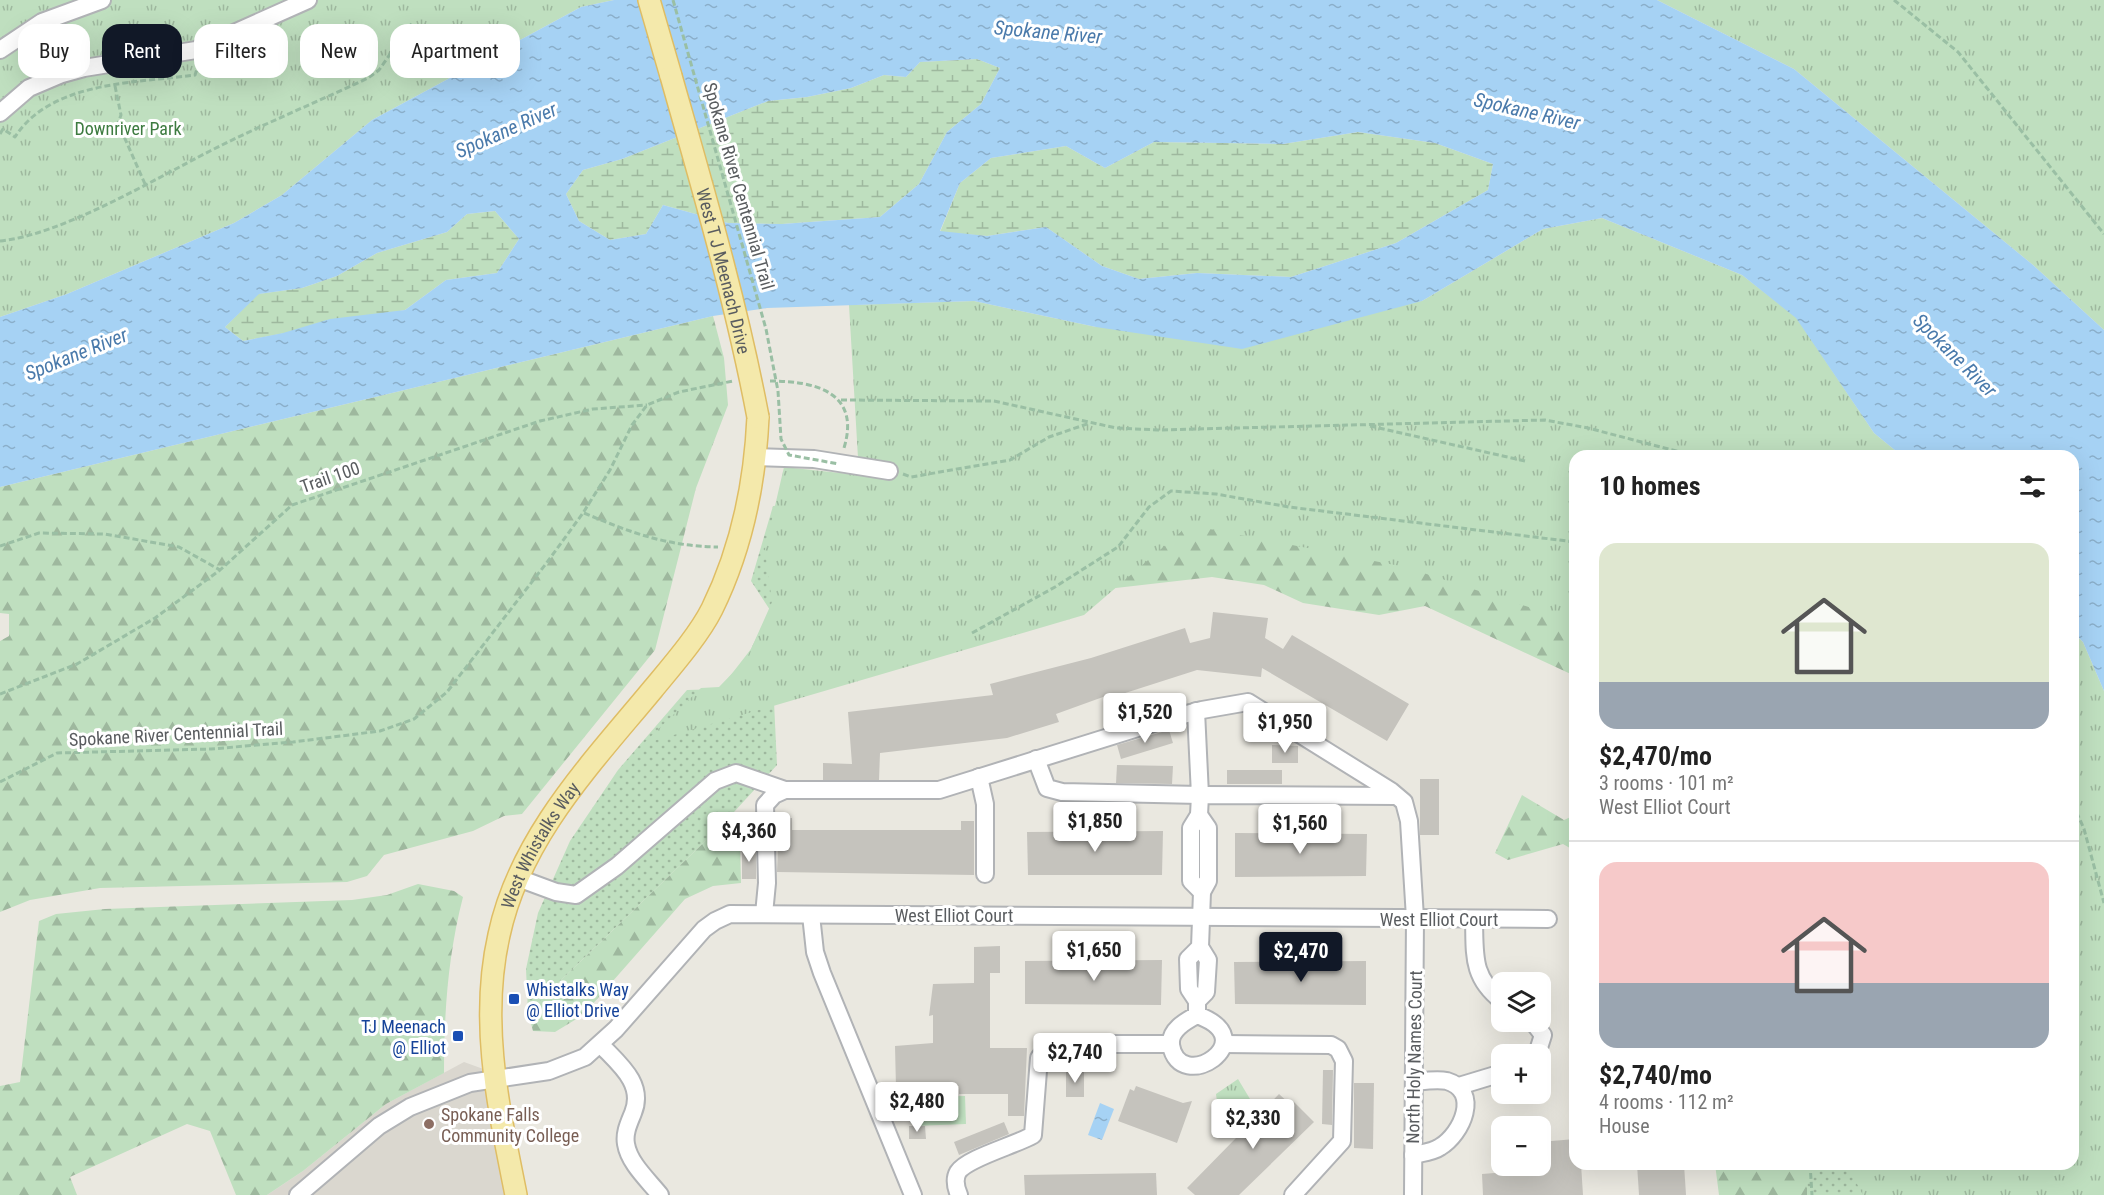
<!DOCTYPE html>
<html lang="en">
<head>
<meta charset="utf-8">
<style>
  body { margin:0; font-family:"Roboto Condensed",sans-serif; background:#f2f2f2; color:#222; height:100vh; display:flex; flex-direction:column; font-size:22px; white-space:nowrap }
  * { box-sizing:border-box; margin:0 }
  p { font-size:20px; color:#767676 }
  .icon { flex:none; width:33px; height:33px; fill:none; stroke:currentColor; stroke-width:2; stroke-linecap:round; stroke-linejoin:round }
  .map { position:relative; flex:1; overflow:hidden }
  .sheet { position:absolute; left:1569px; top:450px; width:510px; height:720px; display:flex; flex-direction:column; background:#fff; border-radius:18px; box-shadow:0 6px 24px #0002 }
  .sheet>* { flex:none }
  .guide { position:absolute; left:18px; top:24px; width:570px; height:54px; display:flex; gap:12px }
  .tools { position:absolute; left:1491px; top:972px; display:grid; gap:12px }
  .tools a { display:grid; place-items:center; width:60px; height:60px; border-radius:12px; background:#fff; box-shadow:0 6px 24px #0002; font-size:30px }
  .price { position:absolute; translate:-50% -51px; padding:0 14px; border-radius:6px; background:#fff; color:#222; font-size:20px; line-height:39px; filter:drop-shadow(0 2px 3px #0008) }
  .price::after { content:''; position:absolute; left:50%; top:36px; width:18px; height:14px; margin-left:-9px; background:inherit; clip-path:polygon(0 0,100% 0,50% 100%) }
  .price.selected { background:#111827; color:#fff }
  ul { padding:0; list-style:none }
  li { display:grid; align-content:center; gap:12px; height:318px; padding:0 30px }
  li+li { border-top:2px solid #e0e0e0 }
  li span { display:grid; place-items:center; height:186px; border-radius:18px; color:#555 }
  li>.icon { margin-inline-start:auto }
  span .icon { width:108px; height:108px; fill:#fffc; stroke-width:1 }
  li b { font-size:26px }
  h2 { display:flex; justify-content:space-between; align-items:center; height:72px; padding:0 30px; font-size:26px }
  .tag { padding:0 21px; border-radius:18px; background:#fff; box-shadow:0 6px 24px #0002; font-size:21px; line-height:54px }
  .tag.selected { background:#111827; color:#fff }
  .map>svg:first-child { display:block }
</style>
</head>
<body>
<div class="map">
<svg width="2104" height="1195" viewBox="0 0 2104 1195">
  <defs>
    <pattern id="grass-dots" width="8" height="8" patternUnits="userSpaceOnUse" patternTransform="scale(1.5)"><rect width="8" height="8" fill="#bfdfbf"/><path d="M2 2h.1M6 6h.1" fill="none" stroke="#9eb89e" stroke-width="1.8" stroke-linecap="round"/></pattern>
    <pattern id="forest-firs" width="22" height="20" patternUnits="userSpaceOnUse" patternTransform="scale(1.5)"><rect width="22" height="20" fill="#bfdfbf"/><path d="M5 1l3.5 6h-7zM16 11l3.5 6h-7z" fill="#9eb89e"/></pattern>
    <pattern id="wetland-marsh" width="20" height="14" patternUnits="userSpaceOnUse" patternTransform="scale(1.5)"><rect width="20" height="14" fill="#bfdfbf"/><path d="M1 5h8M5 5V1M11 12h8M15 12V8" fill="none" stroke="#9eb89e"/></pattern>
    <pattern id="park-tufts" width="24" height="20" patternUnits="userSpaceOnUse" patternTransform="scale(1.5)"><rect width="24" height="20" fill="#bfdfbf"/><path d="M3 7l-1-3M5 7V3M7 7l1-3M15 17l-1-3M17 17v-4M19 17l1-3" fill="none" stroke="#9eb89e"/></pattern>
    <pattern id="water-ripples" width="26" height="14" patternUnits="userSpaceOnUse" patternTransform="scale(1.5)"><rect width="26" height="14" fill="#a6d2f4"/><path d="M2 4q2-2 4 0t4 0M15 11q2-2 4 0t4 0" fill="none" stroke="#8aaec9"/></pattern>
  </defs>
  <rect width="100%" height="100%" fill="#eae8e0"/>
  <!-- education -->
  <path fill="#dad7cf" d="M464,1062L486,1070L516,1195H267L303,1171L386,1104Z"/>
  <!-- grass -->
  <g fill="url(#grass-dots)">
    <path d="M1198,469L774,702L777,765L723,824L528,1012L526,969L538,913L570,841L618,770L687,690L720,689L751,649L770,610L751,581L773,506Z"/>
    <path d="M1817,1164H2040L2023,1195H1807L1806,1181Z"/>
  </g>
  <!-- forest -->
  <g fill="url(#forest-firs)">
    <path d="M713,316L724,358L728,405L696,488L655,650L522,814L504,816L473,831L384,855L367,876L347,882L100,888L30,900L0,912V641L9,636V614L0,613V487Z"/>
    <path d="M1083,501L1575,554V676L1425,606L1379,615L1303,603L1264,585L1212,577L1037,597Z"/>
    <path d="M1522,795L1564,820L1575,815V851L1563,844L1508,860L1495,853Z"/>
    <path d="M723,824L740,844L741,883L713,886L685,899L583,1015L555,1032L533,1031L528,1012Z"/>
    <path d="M418,884L454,891L463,897C448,955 444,1013 444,1073L386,1104L303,1171L267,1195H236L210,1131L187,1124L70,1177L77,1195H0V1086L20,1082L39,921L56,914L105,909L352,900L387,895Z"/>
    <path d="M1715,1164H1817L1807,1181V1195H1719Z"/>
  </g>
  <!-- wetland -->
  <g fill="url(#wetland-marsh)">
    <path d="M977,59L1000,68L981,104L947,132L919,184L880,217L782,224L728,223L663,205L646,234L610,240L579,221L566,194L583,170L622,159L768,101L807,97L851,88L884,75L906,77L920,62Z"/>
    <path d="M1358,132L1435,143L1493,164L1488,190L1396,243L1291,277L1197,273L1139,279L1102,266L1046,227L987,236L940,232L960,183L991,158L1066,146L1105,168L1154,142L1283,144Z"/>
    <path d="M495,211L519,239L497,273L446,280L405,310L243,341L225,327L258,294L302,288L337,276L377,253L447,232L467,214Z"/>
  </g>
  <!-- park -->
  <g fill="url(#park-tufts)">
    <path d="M0,0H614L581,7L372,120L282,195L234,223L67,294L0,317Z"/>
    <path d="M1657,0H2104V330L2033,265L1794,69Z"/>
    <path d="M1602,218L1742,275L1796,317L1874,433L1902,456H1575V622L1405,567L1189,525L1084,615L643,744L701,688L719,687L747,658L772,602L765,549L784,467L859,475L849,305L974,301L1096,327L1422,301L1543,229Z"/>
    <path d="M2073,632L2083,642L2104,691V1195H1863L1846,1164H2073Z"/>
    <path d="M1238,1079L1256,1109L1242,1116L1219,1117L1216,1094Z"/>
  </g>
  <!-- pitch -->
  <path fill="#bfdfbf" d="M965,1096L966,1124L913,1126L912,1097Z"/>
  <!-- water -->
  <g fill="url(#water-ripples)" fill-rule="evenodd">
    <path d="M614,0H1657L1794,69L2033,265L2104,330V691L2083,642L2073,632V456H1902L1874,433L1796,318L1742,275L1602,218L1543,229L1422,301L1242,349L1096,327L974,301L767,308L713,316L0,487V317L67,294L234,223L282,195L372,120L581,7ZM977,59L1000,68L981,104L947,132L919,184L880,217L782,224L728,223L663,205L646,234L610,240L579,221L566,194L583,170L622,159L768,101L807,97L851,88L884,75L906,77L920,62ZM1358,132L1435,143L1493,164L1488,190L1396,243L1291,277L1197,273L1139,279L1102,266L1046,227L987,236L940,231L960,183L991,158L1066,146L1105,168L1154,142L1283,144ZM495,211L519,239L497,273L446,280L405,310L330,319L283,333L243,341L225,327L259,294L302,288L337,276L377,253L447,232L467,214Z"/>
    <path d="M1100,1103L1114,1109L1102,1140L1088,1135Z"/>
  </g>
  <!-- building -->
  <g fill="#c5c3bd">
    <path d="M1213,612L1268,618L1265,638L1283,649L1292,635L1409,704L1387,741L1262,668L1261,677L1197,670L1119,695L1118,693L1103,697L1056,714L1059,722L1007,738L880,753L879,780H823V763L852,764L848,712L993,695L990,684L1091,658L1185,628L1190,643L1210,638Z"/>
    <path d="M1169,730L1173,743L1121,759L1117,745Z"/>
    <path d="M1272,745L1298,746V763H1272Z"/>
    <path d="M1117,765L1173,766L1172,784L1116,783Z"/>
    <rect x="1227" y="770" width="55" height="14"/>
    <rect x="1420" y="779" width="19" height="56"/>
    <path d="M779,818H792V830H961V821H974V875L777,872Z"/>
    <path d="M1163,831L1162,875H1028L1027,832Z"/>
    <path d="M1235,833L1367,834L1366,876L1235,877Z"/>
    <path d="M742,846L756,847V879H742Z"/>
    <path d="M1000,946V973H990V1048H1027L1024,1116H1008V1094H959V1086L896,1088L895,1046L933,1043V1015L929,1016L933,984L974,983V947Z"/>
    <path d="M1162,960L1161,1005L1025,1004V961Z"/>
    <path d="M1366,961V1005L1235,1004L1234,962Z"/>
    <path d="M1323,1070H1333L1332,1125L1322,1124Z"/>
    <rect x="1066" y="1071" width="18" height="26"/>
    <path d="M1354,1083H1374L1373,1149L1354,1148Z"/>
    <path d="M1136,1086L1183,1103L1192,1101L1177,1143L1118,1121L1130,1089L1134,1091Z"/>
    <path d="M1279,1094L1291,1105L1294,1102L1314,1122L1239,1195H1195L1187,1188Z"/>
    <path d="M1004,1122L1009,1134L959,1155L954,1142Z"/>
    <path d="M909,1126H925L926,1139H909Z"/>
    <path d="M1575,1139V1164H1581L1583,1195H1483L1482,1174L1533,1170L1532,1166H1540V1142Z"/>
    <path d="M1637,1164H1684L1686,1195H1639Z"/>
    <path d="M1156,1173L1157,1195H1025L1024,1175Z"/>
  </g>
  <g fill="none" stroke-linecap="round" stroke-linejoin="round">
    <!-- minor casing -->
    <g stroke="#b1b3b6" stroke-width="20">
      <g id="minor">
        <path d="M0,50L42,22L102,0"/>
        <path d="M0,113L29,88L62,74L84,68L196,50L308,0"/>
        <path d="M756,457L814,459L889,471"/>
        <path d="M1036,759L1047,788L1062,792L1200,795L1196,711"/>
        <path d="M979,777L985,804V874"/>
        <path d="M1199,815L1208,828V881L1202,892L1200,947L1208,960L1206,992L1197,1001L1189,989L1188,959L1200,947"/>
        <path d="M518,878L556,892L576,895L617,866L715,781L736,773L785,790"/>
        <path d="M1202,892L1191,881V828L1199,815L1200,795L1396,796"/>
        <path d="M764,914L767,883L765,805L774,795L785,790H939L1160,721L1202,710L1248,702L1391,791L1404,802L1409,821L1415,918L1413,1195"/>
        <path d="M811,915L815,952L822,973L913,1195"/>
        <path d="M1474,919C1475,954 1471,977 1502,1001"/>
        <path d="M1197,1001V1015C1186,1021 1169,1030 1171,1045C1179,1096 1267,1040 1197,1015"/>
        <path d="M1533,1022L1543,1035L1537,1054"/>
        <path d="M1224,1044L1331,1045L1338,1049L1344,1061L1342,1141L1293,1195"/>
        <path d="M601,1045C619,1064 645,1084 633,1113C629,1123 624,1133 626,1144C629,1163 648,1180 660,1195"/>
        <path d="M1459,1086L1502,1073"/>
        <path d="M1413,1155C1421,1153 1433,1152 1440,1147C1462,1134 1481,1091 1447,1081C1437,1079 1424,1081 1414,1082"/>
        <path d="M298,1195L379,1126L410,1107L470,1083L549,1071L585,1057L616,1029L704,929L715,921L730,914L1548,919"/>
        <path d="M959,1195C956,1188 954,1179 958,1172C967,1158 1016,1145 1033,1135L1039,1058L1046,1049L1058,1044H1171"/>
      </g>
    </g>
    <!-- major casing -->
    <g stroke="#dfbd64" stroke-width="24">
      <g id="major">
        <path d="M649,0L671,76"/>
        <path id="s1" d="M516,1195C499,1109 479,1023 499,935C520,837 591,764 653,689C672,666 699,635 712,609C742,548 755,483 758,417"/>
      </g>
    </g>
    <!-- path -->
    <g stroke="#9abfa4" stroke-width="3" stroke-dasharray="6 3" stroke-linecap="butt">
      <path d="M1894,0L1958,52L2104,234"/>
      <path d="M115,86L121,115L118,123L145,184"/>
      <path d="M0,134L3,129L15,137C51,81 136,83 195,75L198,66"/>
      <path d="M0,241C61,235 153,180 210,151C261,125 315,103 368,78L379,70L412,23"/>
      <path d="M770,381C815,381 861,392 844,448"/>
      <path d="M841,400L994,401L1116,428L1158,430L1545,420L1588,428L1695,456"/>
      <path d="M1370,426L1525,461"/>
      <path d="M903,474L911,477L1010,460L1049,437L1090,423"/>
      <path d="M584,513C632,533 666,546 718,547"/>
      <path d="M0,546L39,533L105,534L179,547L220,570"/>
      <path d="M972,633L1055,587L1118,547L1149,507L1171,491L1216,494L1289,507L1575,542"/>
      <path d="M0,694L77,664L155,618L220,570L292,505L540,421L593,409L647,405"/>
      <path d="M0,782L57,753L211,749L293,742L380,731L414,719L447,692L548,561L583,513L610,470L632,425L647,405L679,392L733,381"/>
      <path d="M2073,804L2084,829L2104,903"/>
      <path d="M1810,1164L1812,1195"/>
    </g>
    <!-- minor -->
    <use href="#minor" stroke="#fff" stroke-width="16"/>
    <!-- major -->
    <use href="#major" stroke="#f4e9ab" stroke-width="21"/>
    <!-- major-bridge casing -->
    <g stroke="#dfbd64" stroke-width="24" stroke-linecap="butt">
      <g id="major-bridge">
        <path id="s2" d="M671,76C703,189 736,301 758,417"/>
      </g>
    </g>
    <!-- path-bridge -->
    <path stroke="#9abfa4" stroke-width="3" stroke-dasharray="6 3" stroke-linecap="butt" d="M673,0L766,329L778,391L781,439L789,455L839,464"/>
    <!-- major-bridge -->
    <use href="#major-bridge" stroke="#f4e9ab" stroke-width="21"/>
  </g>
  <!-- markers -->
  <g fill="#1a4fb4" stroke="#fff" stroke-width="2">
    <rect x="508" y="993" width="12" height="12" rx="3"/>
    <rect x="452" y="1030" width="12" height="12" rx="3"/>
  </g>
  <circle fill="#8d6e63" stroke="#fff" stroke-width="2" cx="429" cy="1124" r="6"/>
  <g text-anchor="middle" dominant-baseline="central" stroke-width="6" stroke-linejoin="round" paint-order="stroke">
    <!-- park labels -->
    <g font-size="18" fill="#3d7b40" stroke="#fff">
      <text x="128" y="128">Downriver Park</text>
    </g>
    <!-- street labels -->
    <g font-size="18" fill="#595c5f" stroke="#fff">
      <text transform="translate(739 186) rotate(74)">Spokane River Centennial Trail</text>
      <text stroke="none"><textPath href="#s2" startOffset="202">West T J Meenach Drive</textPath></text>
      <text transform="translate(330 477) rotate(-19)">Trail 100</text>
      <text transform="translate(176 734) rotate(-3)">Spokane River Centennial Trail</text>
      <text stroke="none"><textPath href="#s1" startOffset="362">West Whistalks Way</textPath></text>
      <text x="954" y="915">West Elliot Court</text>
      <text x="1439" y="919">West Elliot Court</text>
      <text transform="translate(1414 1057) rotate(-89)">North Holy Names Court</text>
    </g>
    <!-- transit labels -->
    <g font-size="18" fill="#164399" stroke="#fff" text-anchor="start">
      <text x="526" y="989">Whistalks Way<tspan x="526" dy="21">@ Elliot Drive</tspan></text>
      <text x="446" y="1026" text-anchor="end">TJ Meenach<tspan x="446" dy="21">@ Elliot</tspan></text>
    </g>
    <!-- education labels -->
    <g font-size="18" fill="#785e54" stroke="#fff" text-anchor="start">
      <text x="441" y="1114">Spokane Falls<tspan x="441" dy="21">Community College</tspan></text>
    </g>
    <!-- water labels -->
    <g font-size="20" font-style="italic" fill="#4a7aab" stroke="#fff">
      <text transform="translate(1048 32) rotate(5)">Spokane River</text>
      <text transform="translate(1527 111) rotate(13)">Spokane River</text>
      <text transform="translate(506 130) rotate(-24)">Spokane River</text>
      <text transform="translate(76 354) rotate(-22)">Spokane River</text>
      <text transform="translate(1955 355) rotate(45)">Spokane River</text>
    </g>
  </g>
</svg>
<div class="tools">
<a><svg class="icon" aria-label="layers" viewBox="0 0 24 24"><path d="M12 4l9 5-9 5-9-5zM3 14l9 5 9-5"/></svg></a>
<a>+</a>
<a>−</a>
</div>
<b class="price" style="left:1145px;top:744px">$1,520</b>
<b class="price" style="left:1285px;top:754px">$1,950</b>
<b class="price" style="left:1095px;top:853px">$1,850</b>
<b class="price" style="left:1300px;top:855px">$1,560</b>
<b class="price" style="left:749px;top:863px">$4,360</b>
<b class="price" style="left:1094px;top:982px">$1,650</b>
<b class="price selected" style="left:1301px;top:983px">$2,470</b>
<b class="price" style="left:1075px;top:1084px">$2,740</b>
<b class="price" style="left:917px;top:1133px">$2,480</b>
<b class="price" style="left:1253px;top:1150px">$2,330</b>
<div class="guide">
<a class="tag">Buy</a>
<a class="tag selected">Rent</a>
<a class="tag">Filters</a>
<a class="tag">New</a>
<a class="tag">Apartment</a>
</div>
<section class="sheet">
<h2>10 homes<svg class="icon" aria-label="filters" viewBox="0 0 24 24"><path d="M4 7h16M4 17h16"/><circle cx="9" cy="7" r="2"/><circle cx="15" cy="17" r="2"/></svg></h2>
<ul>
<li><span style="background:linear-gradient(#dfe7d0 75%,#9aa5b1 0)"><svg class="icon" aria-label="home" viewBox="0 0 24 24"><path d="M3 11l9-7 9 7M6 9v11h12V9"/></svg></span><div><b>$2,470/mo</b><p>3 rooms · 101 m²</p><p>West Elliot Court</p></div></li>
<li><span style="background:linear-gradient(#f6c9c9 65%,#9aa5b1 0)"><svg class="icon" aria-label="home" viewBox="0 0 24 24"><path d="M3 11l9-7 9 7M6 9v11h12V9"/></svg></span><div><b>$2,740/mo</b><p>4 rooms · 112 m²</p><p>House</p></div></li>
</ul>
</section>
</div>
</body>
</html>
